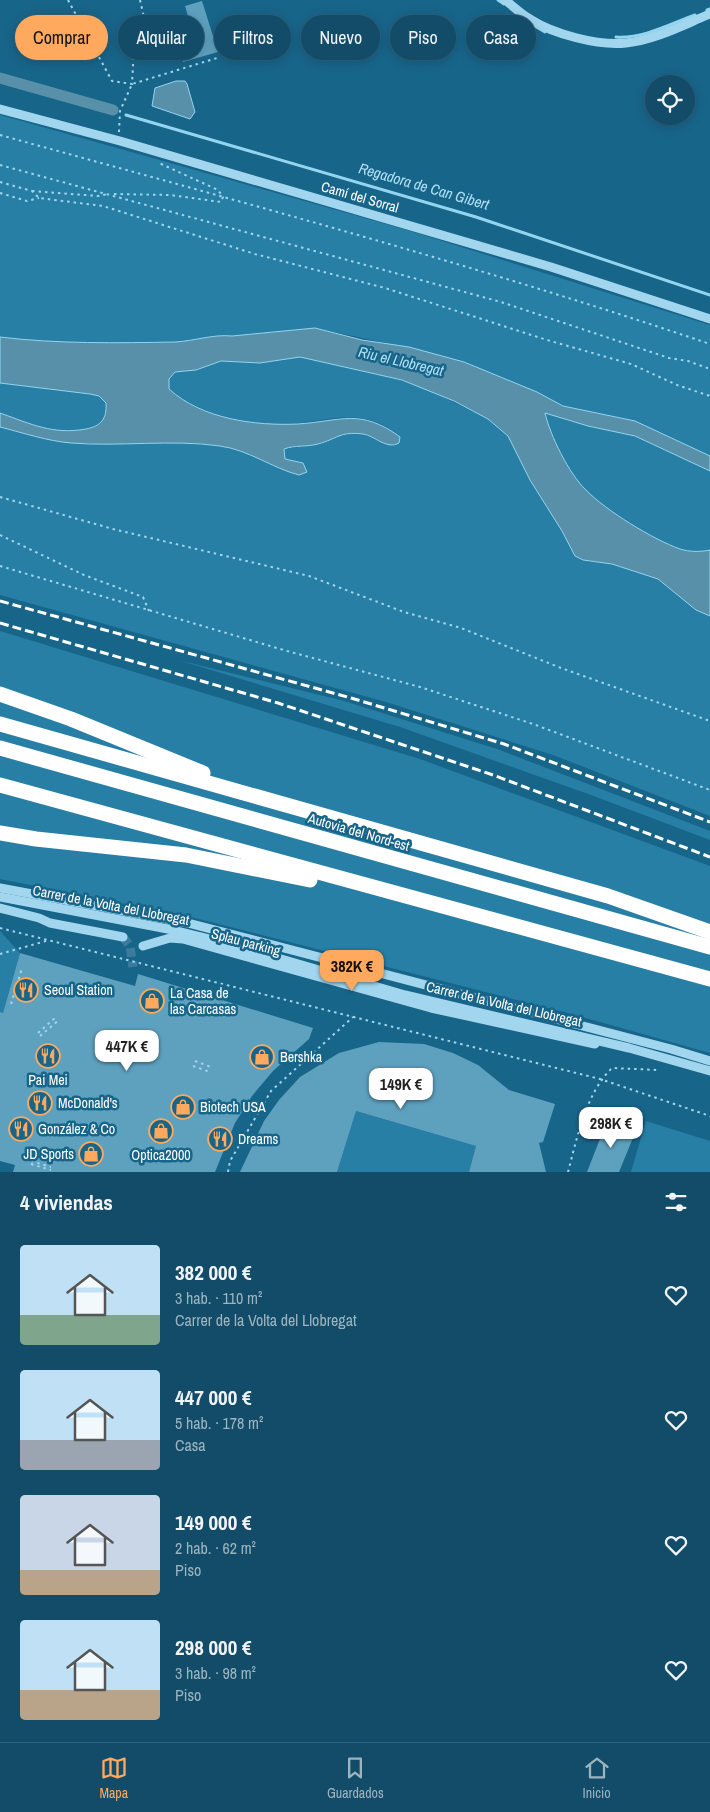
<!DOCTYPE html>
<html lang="es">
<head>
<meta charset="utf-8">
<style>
  body { margin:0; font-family:"Archivo Narrow",sans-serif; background:#1b536e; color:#f1f3f6; height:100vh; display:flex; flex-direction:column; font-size:19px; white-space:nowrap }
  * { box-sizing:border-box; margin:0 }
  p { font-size:16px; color:#9cb4c0 }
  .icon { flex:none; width:28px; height:28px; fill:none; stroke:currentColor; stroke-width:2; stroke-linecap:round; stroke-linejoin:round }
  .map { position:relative; height:1172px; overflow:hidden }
  .side { display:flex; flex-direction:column; background:#124c68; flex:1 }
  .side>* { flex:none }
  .hud { position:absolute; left:15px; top:15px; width:680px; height:45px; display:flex; gap:10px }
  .tools { position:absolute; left:645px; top:75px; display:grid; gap:10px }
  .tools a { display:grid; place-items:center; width:50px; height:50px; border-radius:50%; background:#124c68; box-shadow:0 2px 12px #0003,0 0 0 1px #31637c; font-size:25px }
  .price { position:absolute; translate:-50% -42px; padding:0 11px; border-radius:10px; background:#fff; color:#222; font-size:16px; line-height:32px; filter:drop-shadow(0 1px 2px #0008) }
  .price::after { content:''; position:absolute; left:50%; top:30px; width:15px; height:11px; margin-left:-8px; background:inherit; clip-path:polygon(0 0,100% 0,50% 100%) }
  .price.current { background:#ffa95e; color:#111 }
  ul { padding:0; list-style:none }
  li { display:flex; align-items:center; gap:15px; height:125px; padding:0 20px }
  li span { display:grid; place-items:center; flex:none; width:140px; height:100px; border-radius:5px; color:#555 }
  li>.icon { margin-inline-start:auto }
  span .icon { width:60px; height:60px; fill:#fffc; stroke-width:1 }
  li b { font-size:21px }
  h2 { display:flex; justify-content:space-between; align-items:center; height:60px; padding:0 20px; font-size:21px }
  .chip { padding:0 18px; border-radius:22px; background:#124c68; box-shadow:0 2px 12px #0003,0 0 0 1px #31637c; font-size:18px; line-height:45px }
  .chip.current { background:#ffa95e; color:#111 }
  .menu { display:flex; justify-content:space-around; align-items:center; height:70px; border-top:1px solid #31637c; background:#124c68; font-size:14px; color:#9cb4c0 }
  .menu a { display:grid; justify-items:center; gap:2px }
  .menu .current { color:#ffa95e }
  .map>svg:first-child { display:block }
</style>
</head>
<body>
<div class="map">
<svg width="710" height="1172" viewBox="0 0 710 1172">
  <rect width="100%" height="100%" fill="#18658a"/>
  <!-- green -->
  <g fill="#277fa6">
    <path d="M0,115L407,230L710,325V456L635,421L563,406L537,392L464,362L418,350L315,328L232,336C213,334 195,341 175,342C117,343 58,344 0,337Z"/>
    <path d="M300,357L401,380L429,390L488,419L508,436L530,480L562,531L575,556L583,560L612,564L658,579L696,610L710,616V816L553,755L386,702L0,595V427L44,439L73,443H192L221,446L243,451L289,472L303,463L285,459L284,449L320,444L343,433L364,434L383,443L393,432C360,404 314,425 277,425C240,424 196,413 169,389V379L175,372L196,370L221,361L260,363Z"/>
    <path d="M0,383L90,394L99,396L106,403C107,419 101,425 86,429C54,435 29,424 0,413Z"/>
    <path d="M544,412L569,421L635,436L710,471V550C700,552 690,552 680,549C654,540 604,509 585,490C569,473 550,435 544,412Z"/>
    <path d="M0,631L420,759L710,866V1053L568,1013L191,917L0,879Z"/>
    <path d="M178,660L344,701L497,749L710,831V840L591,795L400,727Z"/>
    <path d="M0,931L20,953L3,1013L0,1012Z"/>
    <path d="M356,1111L476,1146L469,1172H337Z"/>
    <path d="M646,1121L710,1141V1172H631Z"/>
  </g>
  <!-- water -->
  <g fill="#5990a9" stroke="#93d5f0">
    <path d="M176,81H185L187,84L195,112L190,119L152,106L155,88Z"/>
    <path d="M315,328L362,340L409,347L464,362L537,392L563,406L635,421L710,456V471L635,436L588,426L545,413C550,435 569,474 586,490C605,510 654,540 680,549C690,552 700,552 710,550V616L696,610L658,579L612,564L583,560L575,556L562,531L530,480L508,436L488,419L454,401L402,380L300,357L260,363L221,361L196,370L175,372L169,379V389C202,419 255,426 298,424C341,421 361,408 400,437L399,443C387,450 375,436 363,434C340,431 337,439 318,444C307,447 295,445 284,449L285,459L303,463L307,472L299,475C272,468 249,450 220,446C171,439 120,447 71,443C47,441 24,433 0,427V413C31,424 53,435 86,429C101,426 107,419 106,403L99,396L90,394L0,383V337C58,344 117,343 175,342C195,341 213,334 232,336Z"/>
  </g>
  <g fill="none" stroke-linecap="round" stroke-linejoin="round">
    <!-- stream -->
    <g stroke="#93d5f0" stroke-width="3">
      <path d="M498,0L504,4"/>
      <path d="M707,10L710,9"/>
      <path d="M533,25L545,32"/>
      <path d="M616,37C643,39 670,24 695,15"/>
      <path d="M126,115L476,217L710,295"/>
    </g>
    <!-- canal -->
    <path stroke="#5990a9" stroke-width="11" d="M0,78L113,110"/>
  </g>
  <!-- building -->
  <g fill="#5ea1bf">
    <path d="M202,1L218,52L183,62L180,52L158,58L150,35L190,23L185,6Z"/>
    <path d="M20,953L135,986L138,974L313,1028L309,1039L273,1071L252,1096L235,1123L215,1172H13L15,1165L0,1161V1012L3,1013Z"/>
    <path d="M379,1042L424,1044L453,1053L478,1065L509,1090L555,1104L543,1142L539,1143L546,1172H469L476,1146L356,1111L337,1172H240L264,1121L279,1100L300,1077L339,1053Z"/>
    <path d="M607,1121L635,1133L619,1172H587Z"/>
  </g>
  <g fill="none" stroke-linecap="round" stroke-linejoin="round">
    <!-- minor-tunnel -->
    <path stroke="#3b7c9c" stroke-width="9" stroke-dasharray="9 4.5" stroke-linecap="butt" d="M123,937L130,946L133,967"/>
    <!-- path -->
    <g stroke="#a1d6ee" stroke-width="2" stroke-dasharray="2.5 4" stroke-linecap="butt">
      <path d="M68,0L112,81L132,84L134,47L146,26L179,15"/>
      <path d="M140,0L146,26"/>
      <path d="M119,132L120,111L132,84L217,58"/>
      <path d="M0,135C238,201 476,265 710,344"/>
      <path d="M0,165L501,302L669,358L688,361L710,369"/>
      <path d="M0,182L32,191L39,198L103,206L255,254L385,288L547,340L631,364L677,385L710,396"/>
      <path d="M32,191L98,196L109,194"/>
      <path d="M0,193L27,201L39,198"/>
      <path d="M114,194L170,195L221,202L223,197L218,190L159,163"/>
      <path d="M0,497L113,529L309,576L404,612L461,628L561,668L710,721"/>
      <path d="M0,535L84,575L143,597L149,611"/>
      <path d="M0,566L287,651L420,687L533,724L710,790"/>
      <path d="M0,928L600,1079L710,1116"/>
      <path d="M0,954L46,941"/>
      <path d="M11,1004L22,968"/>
      <path d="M38,1033L56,1017"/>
      <path d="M40,1036L59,1020"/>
      <path d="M195,1061L211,1067"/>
      <path d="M193,1066L210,1072"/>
      <path d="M31,1161L51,1167"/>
      <path d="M31,1164L51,1170"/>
      <path d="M228,1172L230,1161L271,1091L353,1017"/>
      <path d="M568,1172C577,1138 586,1093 612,1068L658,1070"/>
    </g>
    <!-- minor -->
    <g stroke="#a1d6ee" stroke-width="9">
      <path d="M505,0C513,6 521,14 530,19C553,34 598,46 626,43C655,40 683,25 710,14"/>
      <path d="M0,109L120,141L551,267L710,319"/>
      <path d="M0,888L188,923L671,1049L710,1061"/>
      <path d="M0,897L173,930L226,943L405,995L629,1048L710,1071"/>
      <path d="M0,908L39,918L50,923L123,937"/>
      <path d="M143,946L170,938L183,939L431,1008L595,1044"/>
    </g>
    <!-- highway -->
    <g stroke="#fff" stroke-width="15">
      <path d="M0,694L71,719L203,773"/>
      <path d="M0,724L608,896L710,932"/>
      <path d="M0,748L710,947"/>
      <path d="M0,785L710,979"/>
      <path d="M0,833L36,839L186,855L310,880"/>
    </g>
    <!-- rail -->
    <g stroke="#fff" stroke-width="3" stroke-dasharray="9 4" stroke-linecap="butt">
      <path d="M0,601L351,698L504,744L710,822"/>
      <path d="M0,623L278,703L493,775L710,857"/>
    </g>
  </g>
  <!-- icons -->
  <defs>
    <g id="restaurant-ring" transform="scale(1.25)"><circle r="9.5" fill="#18658a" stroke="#ffa95e" stroke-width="1.5"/><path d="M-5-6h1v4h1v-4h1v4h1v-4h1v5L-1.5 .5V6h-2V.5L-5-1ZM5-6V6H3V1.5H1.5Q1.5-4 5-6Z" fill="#ffa95e"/></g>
    <g id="shop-ring" transform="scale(1.25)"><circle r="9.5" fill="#18658a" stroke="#ffa95e" stroke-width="1.5"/><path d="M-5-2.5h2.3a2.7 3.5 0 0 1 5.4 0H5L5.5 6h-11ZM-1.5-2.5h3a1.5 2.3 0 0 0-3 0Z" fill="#ffa95e"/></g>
  </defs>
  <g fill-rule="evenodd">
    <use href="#restaurant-ring" x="26" y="990"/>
    <use href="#shop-ring" x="152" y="1001"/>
    <use href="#restaurant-ring" x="48" y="1056"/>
    <use href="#shop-ring" x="262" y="1057"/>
    <use href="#restaurant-ring" x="40" y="1103"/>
    <use href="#shop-ring" x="183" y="1107"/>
    <use href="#restaurant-ring" x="21" y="1129"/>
    <use href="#shop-ring" x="161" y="1131"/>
    <use href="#restaurant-ring" x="220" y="1139"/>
    <use href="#shop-ring" x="91" y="1154"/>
  </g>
  <g text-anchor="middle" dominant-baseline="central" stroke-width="5" stroke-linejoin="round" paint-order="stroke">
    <!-- street labels -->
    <g font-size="14" fill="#fff" stroke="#18658a">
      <text transform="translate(360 197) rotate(16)">Camí del Sorral</text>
      <text transform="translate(359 832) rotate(16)">Autovia del Nord-est</text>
      <text transform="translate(111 905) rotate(11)">Carrer de la Volta del Llobregat</text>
      <text transform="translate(246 942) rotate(15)">Splau parking</text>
      <text transform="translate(504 1004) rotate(13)">Carrer de la Volta del Llobregat</text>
    </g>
    <!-- poi labels -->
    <g font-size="14" fill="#fff" stroke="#18658a" text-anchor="start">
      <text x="44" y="990">Seoul Station</text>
      <text x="170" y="993">La Casa de<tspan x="170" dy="16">las Carcasas</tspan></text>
      <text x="280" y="1057">Bershka</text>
      <text x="48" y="1080" text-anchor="middle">Pai Mei</text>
      <text x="58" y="1103">McDonald's</text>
      <text x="200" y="1107">Biotech USA</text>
      <text x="38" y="1129">González &amp; Co</text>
      <text x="238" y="1139">Dreams</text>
      <text x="74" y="1154" text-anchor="end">JD Sports</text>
      <text x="161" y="1155" text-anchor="middle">Optica2000</text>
    </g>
    <!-- water labels -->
    <g font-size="15" font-style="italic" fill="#b0e1f6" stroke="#18658a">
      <text transform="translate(424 186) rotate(16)">Regadora de Can Gibert</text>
      <text transform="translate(401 361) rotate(13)">Riu el Llobregat</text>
    </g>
  </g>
</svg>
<div class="tools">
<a><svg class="icon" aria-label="locate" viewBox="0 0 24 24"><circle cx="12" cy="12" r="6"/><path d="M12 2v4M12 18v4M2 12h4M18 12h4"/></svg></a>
</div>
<b class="price current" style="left:352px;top:992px">382K €</b>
<b class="price" style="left:127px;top:1072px">447K €</b>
<b class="price" style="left:401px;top:1110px">149K €</b>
<b class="price" style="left:611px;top:1149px">298K €</b>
<div class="hud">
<a class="chip current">Comprar</a>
<a class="chip">Alquilar</a>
<a class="chip">Filtros</a>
<a class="chip">Nuevo</a>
<a class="chip">Piso</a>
<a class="chip">Casa</a>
</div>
</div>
<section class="side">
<h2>4 viviendas<svg class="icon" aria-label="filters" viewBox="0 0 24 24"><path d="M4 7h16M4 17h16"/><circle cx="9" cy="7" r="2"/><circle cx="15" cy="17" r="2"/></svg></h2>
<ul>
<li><span style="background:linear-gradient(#bfe0f5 70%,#7fa58c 0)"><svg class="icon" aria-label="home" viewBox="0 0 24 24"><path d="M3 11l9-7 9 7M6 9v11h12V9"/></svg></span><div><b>382 000 €</b><p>3 hab. · 110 m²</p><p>Carrer de la Volta del Llobregat</p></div><svg class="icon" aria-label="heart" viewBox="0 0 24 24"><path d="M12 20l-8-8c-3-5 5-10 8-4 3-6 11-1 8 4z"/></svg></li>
<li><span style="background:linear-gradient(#bfe0f5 70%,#9aa5b1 0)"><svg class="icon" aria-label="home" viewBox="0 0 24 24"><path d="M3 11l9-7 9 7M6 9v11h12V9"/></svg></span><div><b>447 000 €</b><p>5 hab. · 178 m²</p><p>Casa</p></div><svg class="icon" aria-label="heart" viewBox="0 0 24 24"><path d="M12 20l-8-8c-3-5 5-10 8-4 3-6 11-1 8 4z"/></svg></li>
<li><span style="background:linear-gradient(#c9d6e8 75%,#b9a48a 0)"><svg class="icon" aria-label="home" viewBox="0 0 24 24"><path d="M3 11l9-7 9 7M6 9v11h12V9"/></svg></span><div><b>149 000 €</b><p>2 hab. · 62 m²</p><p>Piso</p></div><svg class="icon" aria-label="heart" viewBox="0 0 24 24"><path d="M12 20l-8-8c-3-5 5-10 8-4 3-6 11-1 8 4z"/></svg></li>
<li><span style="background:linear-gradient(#bfe0f5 70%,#b9a48a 0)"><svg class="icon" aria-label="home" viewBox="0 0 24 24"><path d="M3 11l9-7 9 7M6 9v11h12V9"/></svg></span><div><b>298 000 €</b><p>3 hab. · 98 m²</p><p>Piso</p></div><svg class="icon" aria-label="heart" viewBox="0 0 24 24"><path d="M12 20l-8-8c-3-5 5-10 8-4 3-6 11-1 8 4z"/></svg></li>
</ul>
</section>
<nav class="menu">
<a class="current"><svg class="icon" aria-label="map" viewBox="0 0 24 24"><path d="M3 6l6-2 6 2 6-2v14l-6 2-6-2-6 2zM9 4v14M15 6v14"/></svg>Mapa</a>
<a><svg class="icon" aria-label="saved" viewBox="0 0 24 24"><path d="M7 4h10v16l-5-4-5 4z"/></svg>Guardados</a>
<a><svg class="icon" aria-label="home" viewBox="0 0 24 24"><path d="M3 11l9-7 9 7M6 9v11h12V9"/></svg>Inicio</a>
</nav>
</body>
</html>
